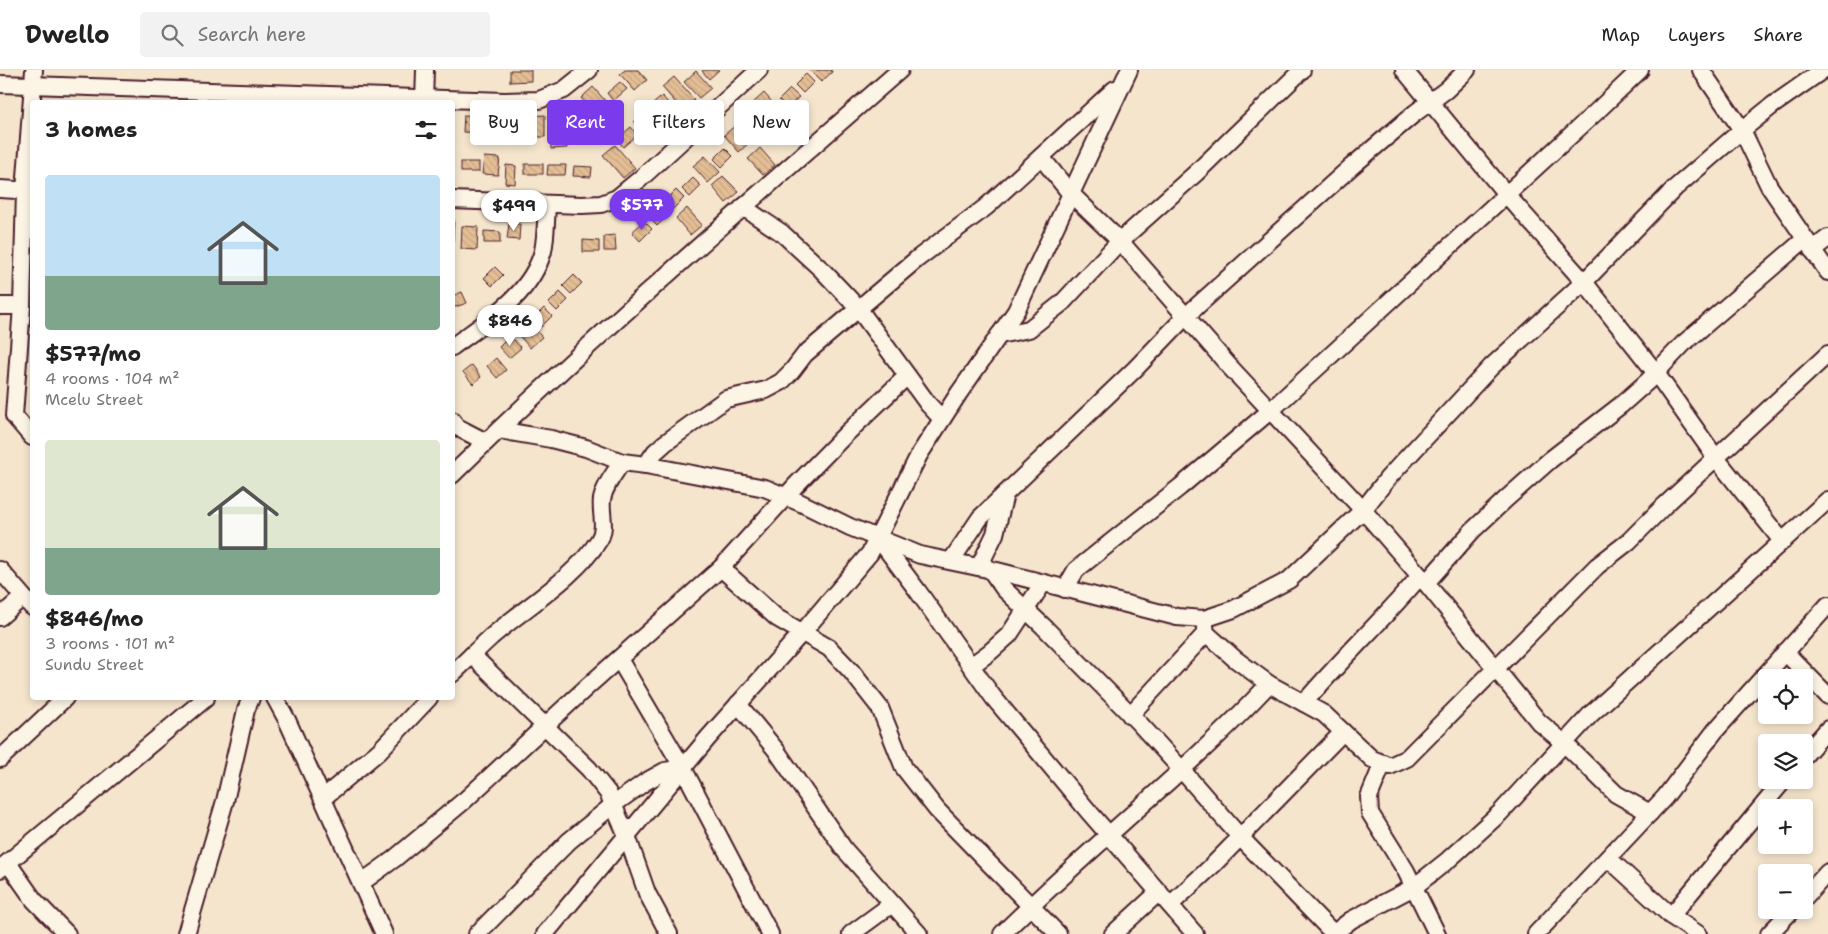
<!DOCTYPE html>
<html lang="en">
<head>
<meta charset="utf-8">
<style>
  body { margin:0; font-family:"Shantell Sans",sans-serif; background:#f2f2f2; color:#222; height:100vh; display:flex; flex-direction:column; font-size:19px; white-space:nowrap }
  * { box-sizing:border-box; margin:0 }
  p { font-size:16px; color:#767676 }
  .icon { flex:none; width:28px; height:28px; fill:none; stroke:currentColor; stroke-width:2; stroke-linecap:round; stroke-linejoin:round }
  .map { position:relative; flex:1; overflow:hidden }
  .sheet { position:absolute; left:30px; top:30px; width:425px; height:600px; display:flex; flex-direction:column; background:#fff; border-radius:5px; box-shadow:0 2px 8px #0003 }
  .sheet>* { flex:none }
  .hud { position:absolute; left:470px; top:30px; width:475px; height:45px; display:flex; gap:10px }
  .buttons { position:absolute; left:1758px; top:599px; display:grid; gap:10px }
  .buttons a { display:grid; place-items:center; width:55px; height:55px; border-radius:5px; background:#fff; box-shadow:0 2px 8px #0003; font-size:25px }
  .price { position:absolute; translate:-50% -42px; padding:0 11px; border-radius:18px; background:#fff; color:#222; font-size:16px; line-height:32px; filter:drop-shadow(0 1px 2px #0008) }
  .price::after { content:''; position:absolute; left:50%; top:30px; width:15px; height:11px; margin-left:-8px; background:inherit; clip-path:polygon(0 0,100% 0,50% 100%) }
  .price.current { background:#7c3aed; color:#fff }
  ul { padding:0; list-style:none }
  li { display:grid; align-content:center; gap:10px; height:265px; padding:0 15px }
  li span { display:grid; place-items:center; height:155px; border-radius:5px; color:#555 }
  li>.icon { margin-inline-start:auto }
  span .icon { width:90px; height:90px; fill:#fffc; stroke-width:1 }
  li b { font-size:21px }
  h2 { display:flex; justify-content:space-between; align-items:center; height:60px; padding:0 15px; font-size:21px }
  .chip { padding:0 18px; border-radius:5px; background:#fff; box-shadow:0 2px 8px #0003; font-size:18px; line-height:45px }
  .chip.current { background:#7c3aed; color:#fff }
  header { display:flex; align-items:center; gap:30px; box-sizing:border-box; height:70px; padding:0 25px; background:#fff; border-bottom:1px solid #e0e0e0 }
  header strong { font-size:24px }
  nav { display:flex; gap:28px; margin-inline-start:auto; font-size:18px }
  .search { width:350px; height:45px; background:#f2f2f2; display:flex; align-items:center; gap:12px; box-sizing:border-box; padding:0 18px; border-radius:5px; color:#767676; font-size:19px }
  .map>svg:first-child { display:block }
</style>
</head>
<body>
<header>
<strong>Dwello</strong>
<div class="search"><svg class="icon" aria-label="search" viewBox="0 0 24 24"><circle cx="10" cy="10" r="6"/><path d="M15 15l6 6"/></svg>Search here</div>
<nav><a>Map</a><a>Layers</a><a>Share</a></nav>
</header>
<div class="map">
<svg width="1828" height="864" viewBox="0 0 1828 864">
  <defs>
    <pattern id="building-back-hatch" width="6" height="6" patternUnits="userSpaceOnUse" patternTransform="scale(1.25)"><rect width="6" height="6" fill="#e4bf95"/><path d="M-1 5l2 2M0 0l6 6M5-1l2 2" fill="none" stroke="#c5a481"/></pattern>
  </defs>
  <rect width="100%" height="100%" fill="#f5e5cd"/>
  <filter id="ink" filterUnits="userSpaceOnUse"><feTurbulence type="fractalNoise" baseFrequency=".02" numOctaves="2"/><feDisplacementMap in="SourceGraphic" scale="10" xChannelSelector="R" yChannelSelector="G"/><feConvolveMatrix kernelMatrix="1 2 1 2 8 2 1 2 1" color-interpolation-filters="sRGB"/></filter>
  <g filter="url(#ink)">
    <!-- building -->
    <g fill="url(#building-back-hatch)" stroke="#4a1f2b">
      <path d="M510,0H531V11L510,12Z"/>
      <path d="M625,0H638L647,10L635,21L620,4Z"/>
      <path d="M703,0H719L709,9L702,1Z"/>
      <path d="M809,0H831L832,2L821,12Z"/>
      <path d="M696,1L711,18L699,28L684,12Z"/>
      <path d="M806,4L814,12L803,23L795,15Z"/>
      <path d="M674,7L694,30L682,40L662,17Z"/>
      <path d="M620,12L627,19L613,31L607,23Z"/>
      <path d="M593,17L608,34L596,45L581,28Z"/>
      <path d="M790,19L799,27L787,38L779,30Z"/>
      <path d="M764,23L784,46L773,56L753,33Z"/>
      <path d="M662,26L677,43L665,53L650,37Z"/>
      <path d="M578,43L585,60L576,64L569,47Z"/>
      <path d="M464,45L480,46L479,63L463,62Z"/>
      <path d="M508,45L524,46L523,68H507Z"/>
      <path d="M545,45V67H529L528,46Z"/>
      <path d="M753,45L761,53L750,64L742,56Z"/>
      <path d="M642,46L653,60L646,66L634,52Z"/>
      <path d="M736,55L751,71L739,82L724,65Z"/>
      <rect x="484" y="56" width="18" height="10"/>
      <path d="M566,57L567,78L551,79L550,58Z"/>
      <path d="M631,57L637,65L623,77L617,69Z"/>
      <path d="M615,75L635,98L623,108L603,85Z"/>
      <path d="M725,78L733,86L722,97L714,89Z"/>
      <path d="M760,78L775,95L763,105L748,89Z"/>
      <path d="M705,86L720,102L708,113L693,96Z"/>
      <path d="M484,87L500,88L498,105L482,104Z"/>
      <rect x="461" y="92" width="18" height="10"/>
      <rect x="525" y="94" width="18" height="10"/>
      <path d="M506,95L516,96L515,114L505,113Z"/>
      <path d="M548,95H566L565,105H547Z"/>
      <path d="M574,96L592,97L591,107L573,106Z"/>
      <path d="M723,106L739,122L726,133L712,116Z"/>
      <path d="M693,108L701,116L690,127L682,119Z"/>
      <path d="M676,120L684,128L673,139L665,131Z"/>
      <path d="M660,137L668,145L657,156L649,148Z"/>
      <path d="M687,138L702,155L690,165L676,148Z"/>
      <path d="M452,149H454L453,171H452Z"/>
      <path d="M644,151L652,159L640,171L632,162Z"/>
      <path d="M509,154H520L519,170L507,169Z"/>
      <path d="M462,156L478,157L477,180L461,179Z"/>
      <path d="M484,161L500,162V173H484Z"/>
      <path d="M615,165L616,181H604V166Z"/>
      <path d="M583,170L599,171V182H583Z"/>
      <path d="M495,197L503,205L492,216L484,208Z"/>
      <path d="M574,205L582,213L571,224L563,216Z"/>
      <path d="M462,222L467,233L452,238V226Z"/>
      <path d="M560,222L568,230L557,241L549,233Z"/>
      <path d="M544,238L552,246L541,257L533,249Z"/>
      <path d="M527,251L542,267L530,278L515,261Z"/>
      <path d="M510,266L521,278L509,288L499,277Z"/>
      <path d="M496,288L506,300L497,308L487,296Z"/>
      <path d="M472,295L481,307L473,314L463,302Z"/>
    </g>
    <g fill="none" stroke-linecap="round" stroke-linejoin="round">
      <!-- minor casing -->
      <g stroke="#4a1f2b" stroke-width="20">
        <g id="minor">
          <path d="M1404,0L1506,124L1584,212L1656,303L1716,388L1782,471"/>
          <path d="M1701,0L1742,60L1769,116L1828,202"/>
          <path d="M0,14L504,31L539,30L564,20L589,0"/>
          <path d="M424,32L425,0"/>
          <path d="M1041,87L1070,123L1120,171L1230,297L1363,440L1426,513L1539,652L1564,673L1616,724L1650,743"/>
          <path d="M0,119L32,121"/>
          <path d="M452,130L582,135L601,134L617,128L640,109L759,0"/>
          <path d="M743,137L782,163L822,200L858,238L928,334L942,349"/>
          <path d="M1812,180L1828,168"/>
          <path d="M0,236H22"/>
          <path d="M999,265L1029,259L1062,233L1120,171L1196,103L1302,0"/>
          <path d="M452,277C487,251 531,225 543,181C546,166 546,149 547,135"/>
          <path d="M452,350L457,357L486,372"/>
          <path d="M499,360L551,369L586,378L622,392L646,395L765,418L801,433L850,457L920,485L997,501L1177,547L1204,549L1234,539L1289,510L1363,440L1388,408L1491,297L1584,212L1675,118L1742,60L1773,35L1823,0"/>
          <path d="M32,367L14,346L22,236L25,121L34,0"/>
          <path d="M646,395L655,382L665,373L726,329L766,320L781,312L792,301L805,284L917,189L986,137L1115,19"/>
          <path d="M452,405C596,264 748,133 900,0"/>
          <path d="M878,468L917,520L993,627L1089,742L1195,864"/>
          <path d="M951,491L980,448L1135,299L1186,246L1351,97L1415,43L1446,20L1467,0"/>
          <path d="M979,497L995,464L1005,424"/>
          <path d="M721,498L777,548L829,578L851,601L880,638L904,698L937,740L1058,864"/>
          <path d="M990,499L1004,519L1043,556L1138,652L1181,699L1240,767L1334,864"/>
          <path d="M0,500L32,537"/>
          <path d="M1426,513L1472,461L1506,429L1550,390L1621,335L1648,311L1683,274L1805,169"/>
          <path d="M1065,519L1076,500L1180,417L1270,341L1595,43L1640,0"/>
          <path d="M0,547L23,527"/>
          <path d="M1204,549L1206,563L1235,589L1269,614L1324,644L1372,689L1390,696L1407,688L1597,496L1628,472L1664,436L1828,284"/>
          <path d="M1785,582L1828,626"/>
          <path d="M472,585L589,699L608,723L627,766L647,823L669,864"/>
          <path d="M619,589L683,698L770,864"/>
          <path d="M971,596L990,582L1009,565L1043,513"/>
          <path d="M452,604C465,592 478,579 491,567C524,538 576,507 599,470C607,457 600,443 602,429C605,415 614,404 622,392"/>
          <path d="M275,628L287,650L384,864"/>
          <path d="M1304,633C1341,589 1383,550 1420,506"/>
          <path d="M738,634L776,680L844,779L919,864"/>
          <path d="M1130,645L1206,563"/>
          <path d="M1804,686L1828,659"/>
          <path d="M0,689L65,628"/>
          <path d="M1383,693L1369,727L1370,743L1406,801L1437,864"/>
          <path d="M323,728L379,681L429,628"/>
          <path d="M1608,788L1671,846L1698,864"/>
          <path d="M8,793L34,830L67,864"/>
          <path d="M0,799L206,628"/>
          <path d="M361,813L394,789L465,730L588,616L721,498L796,415L846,364L907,306"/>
          <path d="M1804,828L1828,802"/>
          <path d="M1170,835L1213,795L1343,662"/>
          <path d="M1671,846L1784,710"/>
          <path d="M186,864L225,731L246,640L251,628"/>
          <path d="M477,864L569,771L613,735L645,712L665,701L683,698"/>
          <path d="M545,864L708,668L807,557L870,483L919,385L959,323L1016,241L1129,0"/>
          <path d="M851,864L892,834"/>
          <path d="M1002,864C1088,778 1186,703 1269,614"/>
          <path d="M1113,864L1159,822"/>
          <path d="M1333,864L1351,850L1414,817L1448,790L1500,743L1591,644L1828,430"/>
          <path d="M1536,864L1665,727L1715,661L1828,535"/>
          <path d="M1769,864L1792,840"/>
        </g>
      </g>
      <!-- minor -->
      <use href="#minor" stroke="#fcf5e5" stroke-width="16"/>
    </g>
  </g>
</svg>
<div class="buttons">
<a><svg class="icon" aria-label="locate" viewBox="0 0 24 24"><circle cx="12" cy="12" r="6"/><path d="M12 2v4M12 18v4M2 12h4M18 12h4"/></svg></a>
<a><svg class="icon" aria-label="layers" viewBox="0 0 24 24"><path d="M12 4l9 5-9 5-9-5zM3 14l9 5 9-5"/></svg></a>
<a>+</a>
<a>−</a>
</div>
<b class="price current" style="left:642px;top:161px">$577</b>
<b class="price" style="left:514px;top:162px">$499</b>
<b class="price" style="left:510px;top:277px">$846</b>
<div class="hud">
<a class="chip">Buy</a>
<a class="chip current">Rent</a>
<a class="chip">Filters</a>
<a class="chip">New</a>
</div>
<section class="sheet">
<h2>3 homes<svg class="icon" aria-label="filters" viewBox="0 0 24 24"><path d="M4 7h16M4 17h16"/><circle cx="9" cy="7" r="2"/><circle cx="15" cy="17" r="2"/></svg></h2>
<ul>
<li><span style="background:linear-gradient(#bfe0f5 65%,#7fa58c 0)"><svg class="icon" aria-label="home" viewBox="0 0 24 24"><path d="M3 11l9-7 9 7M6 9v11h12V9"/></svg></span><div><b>$577/mo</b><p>4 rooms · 104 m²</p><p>Mcelu Street</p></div></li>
<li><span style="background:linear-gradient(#dfe7d0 70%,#7fa58c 0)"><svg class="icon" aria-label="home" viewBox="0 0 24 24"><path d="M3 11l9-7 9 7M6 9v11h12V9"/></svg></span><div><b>$846/mo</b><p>3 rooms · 101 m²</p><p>Sundu Street</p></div></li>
</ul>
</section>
</div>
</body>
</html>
